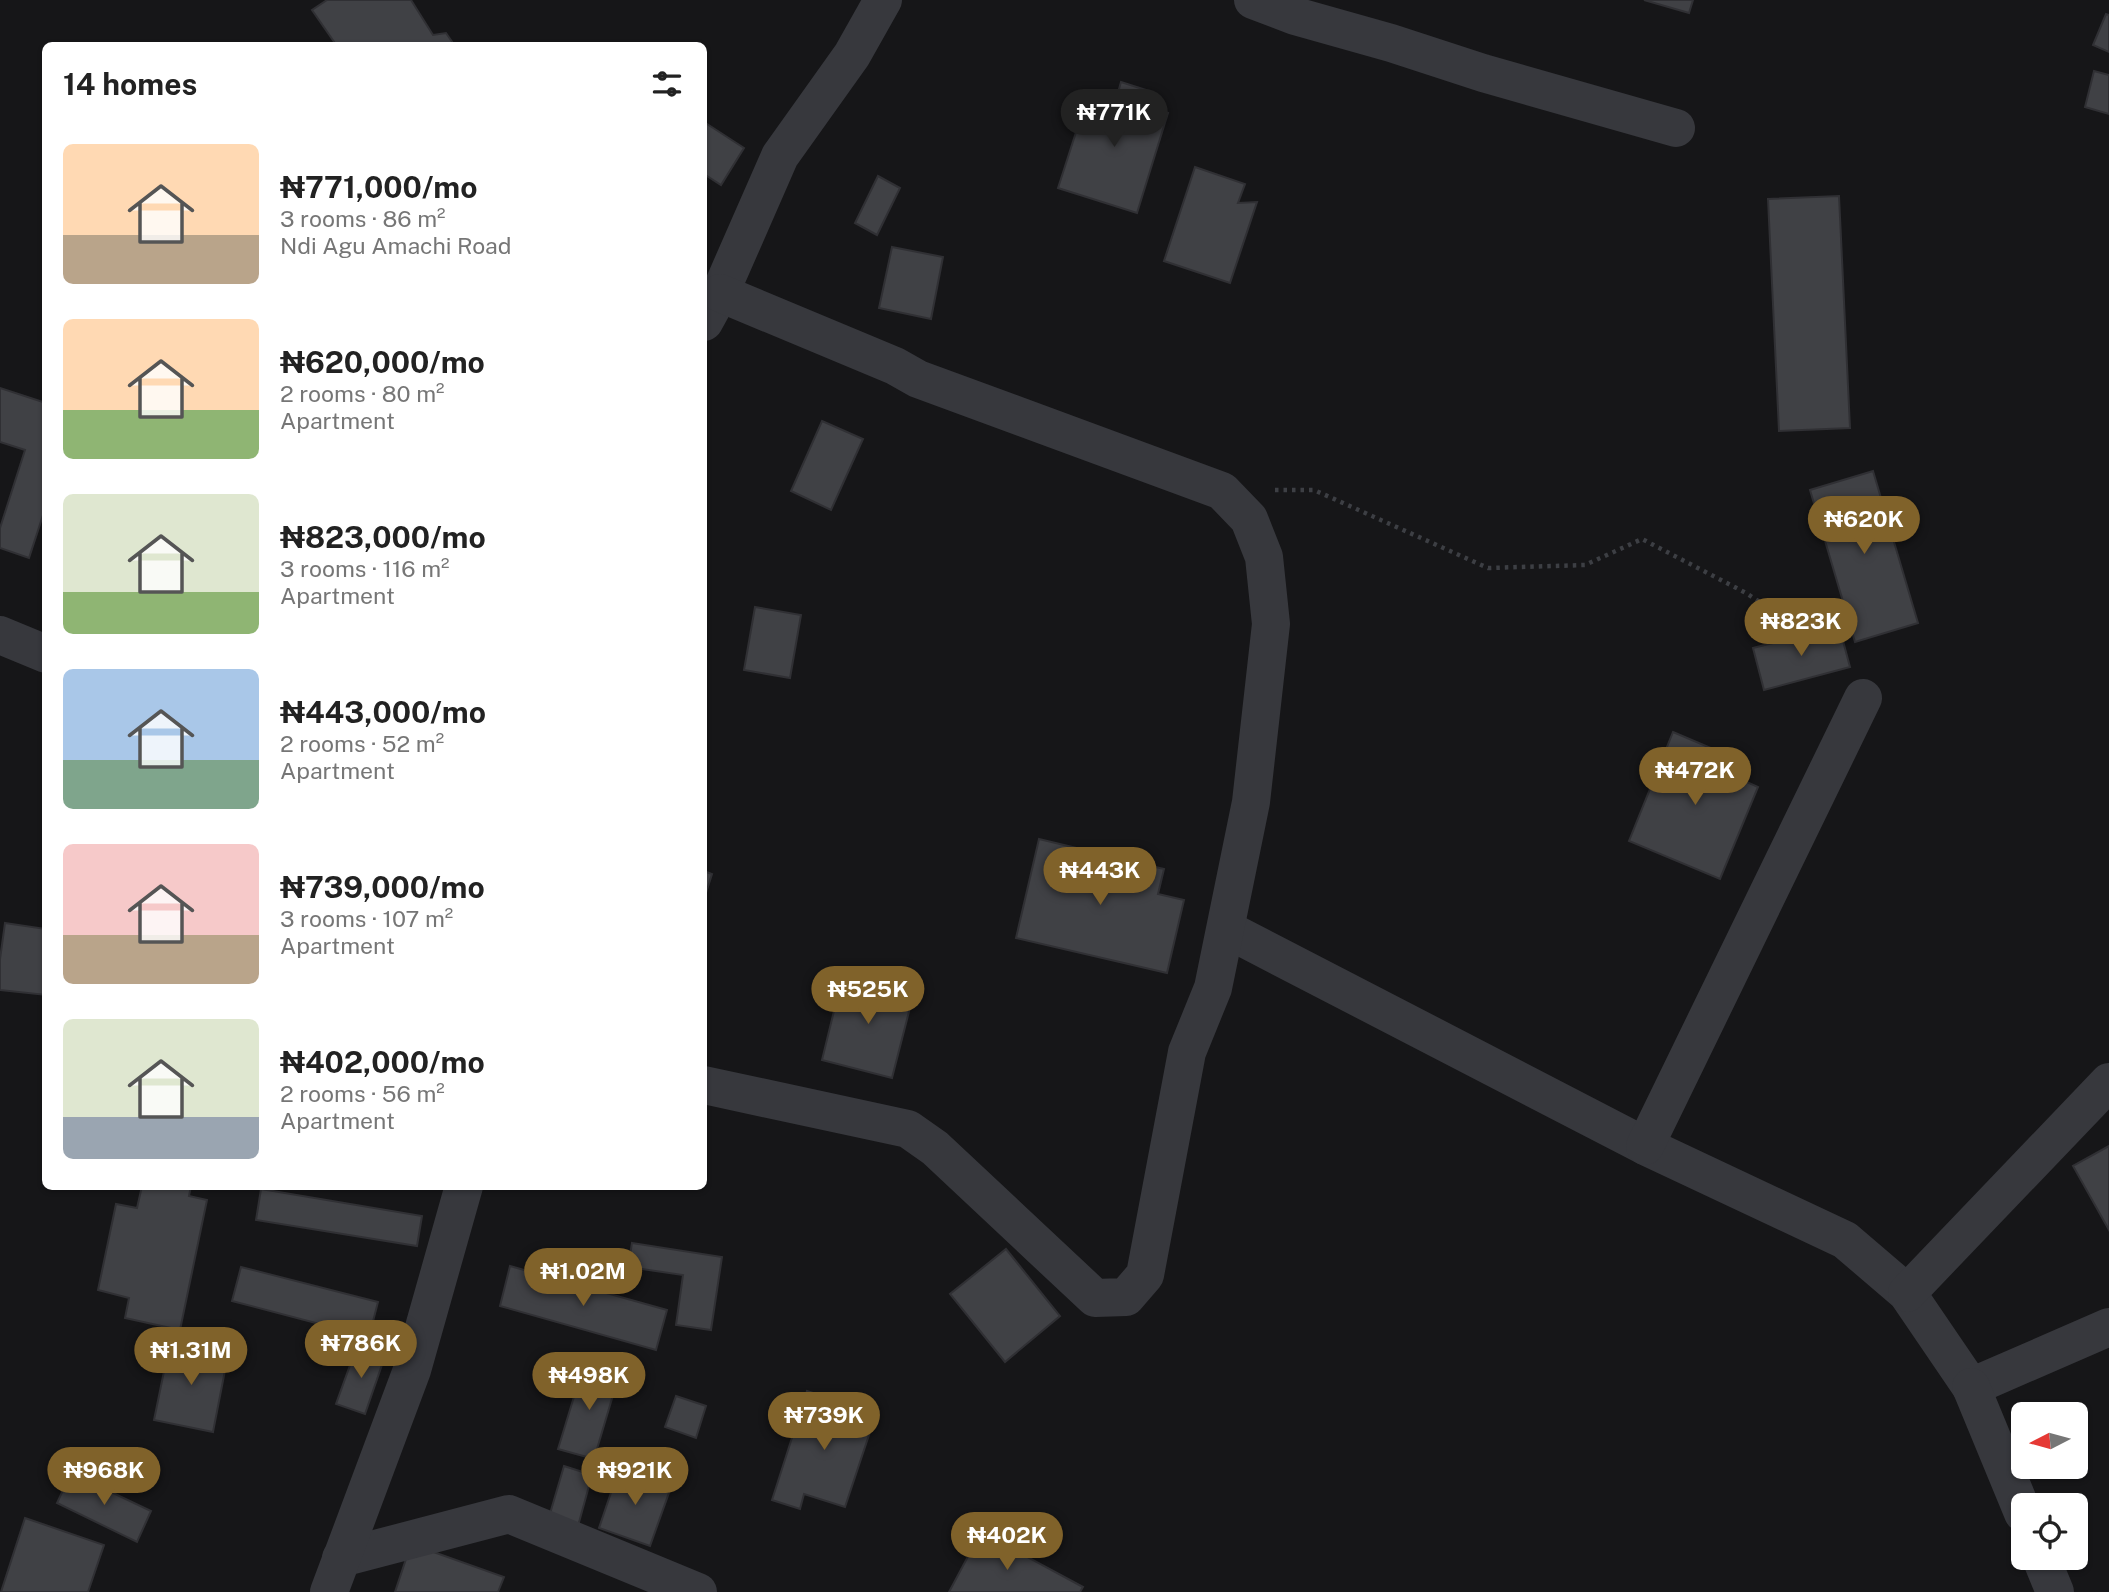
<!DOCTYPE html>
<html lang="en">
<head>
<meta charset="utf-8">
<style>
  body { margin:0; font-family:"Public Sans",sans-serif; background:#f2f2f2; color:#222; height:100vh; display:flex; flex-direction:column; font-size:26px; white-space:nowrap }
  * { box-sizing:border-box; margin:0 }
  p { font-size:23px; color:#767676 }
  .icon { flex:none; width:38px; height:38px; fill:none; stroke:currentColor; stroke-width:2; stroke-linecap:round; stroke-linejoin:round }
  .map { position:relative; flex:1; overflow:hidden }
  .drawer { position:absolute; left:42px; top:42px; width:665px; height:1148px; display:flex; flex-direction:column; background:#fff; border-radius:10px; box-shadow:0 2px 5px #0004 }
  .drawer>* { flex:none }
  .needle { width:46px; rotate:264deg }
  .tools { position:absolute; left:2011px; top:1402px; display:grid; gap:14px }
  .tools a { display:grid; place-items:center; width:77px; height:77px; border-radius:10px; background:#fff; box-shadow:0 2px 5px #0004; font-size:35px }
  .price { position:absolute; translate:-50% -60px; padding:0 16px; border-radius:24px; background:#80622a; color:#fff; font-size:23px; line-height:46px; filter:drop-shadow(0 2px 4px #0008) }
  .price::after { content:''; position:absolute; left:50%; top:42px; width:21px; height:16px; margin-left:-10px; background:inherit; clip-path:polygon(0 0,100% 0,50% 100%) }
  .price.selected { background:#222; color:#fff }
  ul { padding:0; list-style:none }
  li { display:flex; align-items:center; gap:21px; height:175px; padding:0 21px }
  li span { display:grid; place-items:center; flex:none; width:196px; height:140px; border-radius:10px; color:#555 }
  li>.icon { margin-inline-start:auto }
  span .icon { width:84px; height:84px; fill:#fffc; stroke-width:1 }
  li b { font-size:30px }
  h2 { display:flex; justify-content:space-between; align-items:center; height:84px; padding:0 21px; font-size:30px }
  .map>svg:first-child { display:block }
</style>
</head>
<body>
<div class="map">
<svg width="2109" height="1592" viewBox="0 0 2109 1592">
  <rect width="100%" height="100%" fill="#161618"/>
  <!-- building -->
  <g fill="#404145" stroke="#303034" stroke-width="2">
    <path d="M327,0H411L433,35L446,33L455,46H337L312,10Z"/>
    <path d="M1644,0H1693L1689,13Z"/>
    <path d="M2106,14L2109,15V52L2093,45Z"/>
    <path d="M2094,71L2109,75V114L2085,107Z"/>
    <path d="M1121,82L1149,91L1145,106L1168,113L1137,213L1058,188L1088,95L1115,103Z"/>
    <path d="M704,122L744,148L721,185L704,174Z"/>
    <path d="M1195,167L1245,184L1238,203L1257,202L1230,283L1164,261Z"/>
    <path d="M878,176L900,188L877,235L855,223Z"/>
    <path d="M1839,196L1850,428L1779,431L1768,199Z"/>
    <path d="M892,247L943,257L931,319L879,308Z"/>
    <path d="M0,388L46,403V506L29,558L0,548V528L25,450L0,442Z"/>
    <path d="M822,421L863,439L831,510L791,491Z"/>
    <path d="M1873,471L1918,623L1855,642L1810,490Z"/>
    <path d="M755,607L801,615L790,678L744,670Z"/>
    <path d="M1839,626L1850,667L1764,690L1753,648Z"/>
    <path d="M1673,732L1746,763L1740,779L1758,787L1720,879L1629,841Z"/>
    <path d="M1039,839L1164,869L1158,894L1184,900L1167,973L1016,938Z"/>
    <path d="M704,871L712,874L704,899Z"/>
    <path d="M5,923L46,929V995L0,990V959Z"/>
    <path d="M843,974L914,992L892,1078L822,1060Z"/>
    <path d="M2109,1146V1230L2073,1166Z"/>
    <path d="M142,1186H191L189,1196L207,1200L180,1330L125,1318L129,1298L98,1290L116,1204L137,1208Z"/>
    <path d="M261,1189L422,1216L417,1246L256,1220Z"/>
    <path d="M632,1243L722,1257L711,1330L676,1325L683,1275L628,1267Z"/>
    <path d="M1006,1249L1060,1316L1005,1362L950,1294Z"/>
    <path d="M510,1266L667,1310L656,1350L500,1306Z"/>
    <path d="M241,1267L378,1302L369,1337L232,1301Z"/>
    <path d="M170,1342L228,1355L213,1432L154,1420Z"/>
    <path d="M357,1346L385,1356L365,1414L336,1404Z"/>
    <path d="M584,1364L619,1375L594,1459L558,1449Z"/>
    <path d="M807,1391L876,1414L845,1507L804,1494L800,1509L772,1500Z"/>
    <path d="M676,1396L706,1406L696,1438L665,1427Z"/>
    <path d="M564,1466L592,1475L578,1526L549,1517Z"/>
    <path d="M619,1469L671,1487L650,1546L599,1528Z"/>
    <path d="M71,1473L151,1511L137,1542L57,1503Z"/>
    <path d="M25,1518L104,1545L88,1592H1Z"/>
    <path d="M981,1532L1083,1587L1080,1592H949Z"/>
    <path d="M411,1544L504,1577L498,1592H395Z"/>
  </g>
  <g fill="none" stroke-linecap="round" stroke-linejoin="round">
    <!-- path -->
    <path stroke="#3d3f44" stroke-width="4.5" stroke-dasharray="3.5 5" stroke-linecap="butt" d="M1275,490H1314L1488,568L1585,565L1642,539L1746,593L1787,620"/>
    <!-- street -->
    <g stroke="#37383d" stroke-width="38">
      <path d="M1253,0L1295,16L1391,43L1483,73L1676,128"/>
      <path d="M704,322L720,293L780,156L852,55L883,0"/>
      <path d="M0,635L46,654"/>
      <path d="M1226,929L1645,1146L1845,1240L1907,1293L1971,1387L2109,1327"/>
      <path d="M704,1085L908,1129L935,1148L1095,1298L1126,1297L1145,1275L1187,1052L1213,988L1251,802L1271,624L1264,557L1249,519L1222,491L918,379L895,366L720,293"/>
      <path d="M1645,1146L1863,698"/>
      <path d="M1907,1293L2109,1082"/>
      <path d="M1971,1387L2023,1513"/>
      <path d="M341,1558L509,1514L698,1592"/>
      <path d="M2041,1558L2055,1592"/>
      <path d="M329,1592L412,1370L464,1186"/>
    </g>
  </g>
</svg>
<div class="tools">
<a><svg class="needle" viewBox="-14 -14 28 28"><path d="M0-13l5 13h-10z" fill="#e53935"/><path d="M0 13l5-13h-10z" fill="#767676"/></svg></a>
<a><svg class="icon" aria-label="locate" viewBox="0 0 24 24"><circle cx="12" cy="12" r="6"/><path d="M12 2v4M12 18v4M2 12h4M18 12h4"/></svg></a>
</div>
<b class="price selected" style="left:1114px;top:149px">₦771K</b>
<b class="price" style="left:1864px;top:556px">₦620K</b>
<b class="price" style="left:1801px;top:658px">₦823K</b>
<b class="price" style="left:1695px;top:807px">₦472K</b>
<b class="price" style="left:1100px;top:907px">₦443K</b>
<b class="price" style="left:868px;top:1026px">₦525K</b>
<b class="price" style="left:583px;top:1308px">₦1.02M</b>
<b class="price" style="left:361px;top:1380px">₦786K</b>
<b class="price" style="left:191px;top:1387px">₦1.31M</b>
<b class="price" style="left:589px;top:1412px">₦498K</b>
<b class="price" style="left:824px;top:1452px">₦739K</b>
<b class="price" style="left:104px;top:1507px">₦968K</b>
<b class="price" style="left:635px;top:1507px">₦921K</b>
<b class="price" style="left:1007px;top:1572px">₦402K</b>
<section class="drawer">
<h2>14 homes<svg class="icon" aria-label="filters" viewBox="0 0 24 24"><path d="M4 7h16M4 17h16"/><circle cx="9" cy="7" r="2"/><circle cx="15" cy="17" r="2"/></svg></h2>
<ul>
<li><span style="background:linear-gradient(#ffd9b3 65%,#b9a48a 0)"><svg class="icon" aria-label="home" viewBox="0 0 24 24"><path d="M3 11l9-7 9 7M6 9v11h12V9"/></svg></span><div><b>₦771,000/mo</b><p>3 rooms · 86 m²</p><p>Ndi Agu Amachi Road</p></div></li>
<li><span style="background:linear-gradient(#ffd9b3 65%,#8fb573 0)"><svg class="icon" aria-label="home" viewBox="0 0 24 24"><path d="M3 11l9-7 9 7M6 9v11h12V9"/></svg></span><div><b>₦620,000/mo</b><p>2 rooms · 80 m²</p><p>Apartment</p></div></li>
<li><span style="background:linear-gradient(#dfe7d0 70%,#8fb573 0)"><svg class="icon" aria-label="home" viewBox="0 0 24 24"><path d="M3 11l9-7 9 7M6 9v11h12V9"/></svg></span><div><b>₦823,000/mo</b><p>3 rooms · 116 m²</p><p>Apartment</p></div></li>
<li><span style="background:linear-gradient(#a9c7e8 65%,#7fa58c 0)"><svg class="icon" aria-label="home" viewBox="0 0 24 24"><path d="M3 11l9-7 9 7M6 9v11h12V9"/></svg></span><div><b>₦443,000/mo</b><p>2 rooms · 52 m²</p><p>Apartment</p></div></li>
<li><span style="background:linear-gradient(#f6c9c9 65%,#b9a48a 0)"><svg class="icon" aria-label="home" viewBox="0 0 24 24"><path d="M3 11l9-7 9 7M6 9v11h12V9"/></svg></span><div><b>₦739,000/mo</b><p>3 rooms · 107 m²</p><p>Apartment</p></div></li>
<li><span style="background:linear-gradient(#dfe7d0 70%,#9aa5b1 0)"><svg class="icon" aria-label="home" viewBox="0 0 24 24"><path d="M3 11l9-7 9 7M6 9v11h12V9"/></svg></span><div><b>₦402,000/mo</b><p>2 rooms · 56 m²</p><p>Apartment</p></div></li>
</ul>
</section>
</div>
</body>
</html>
